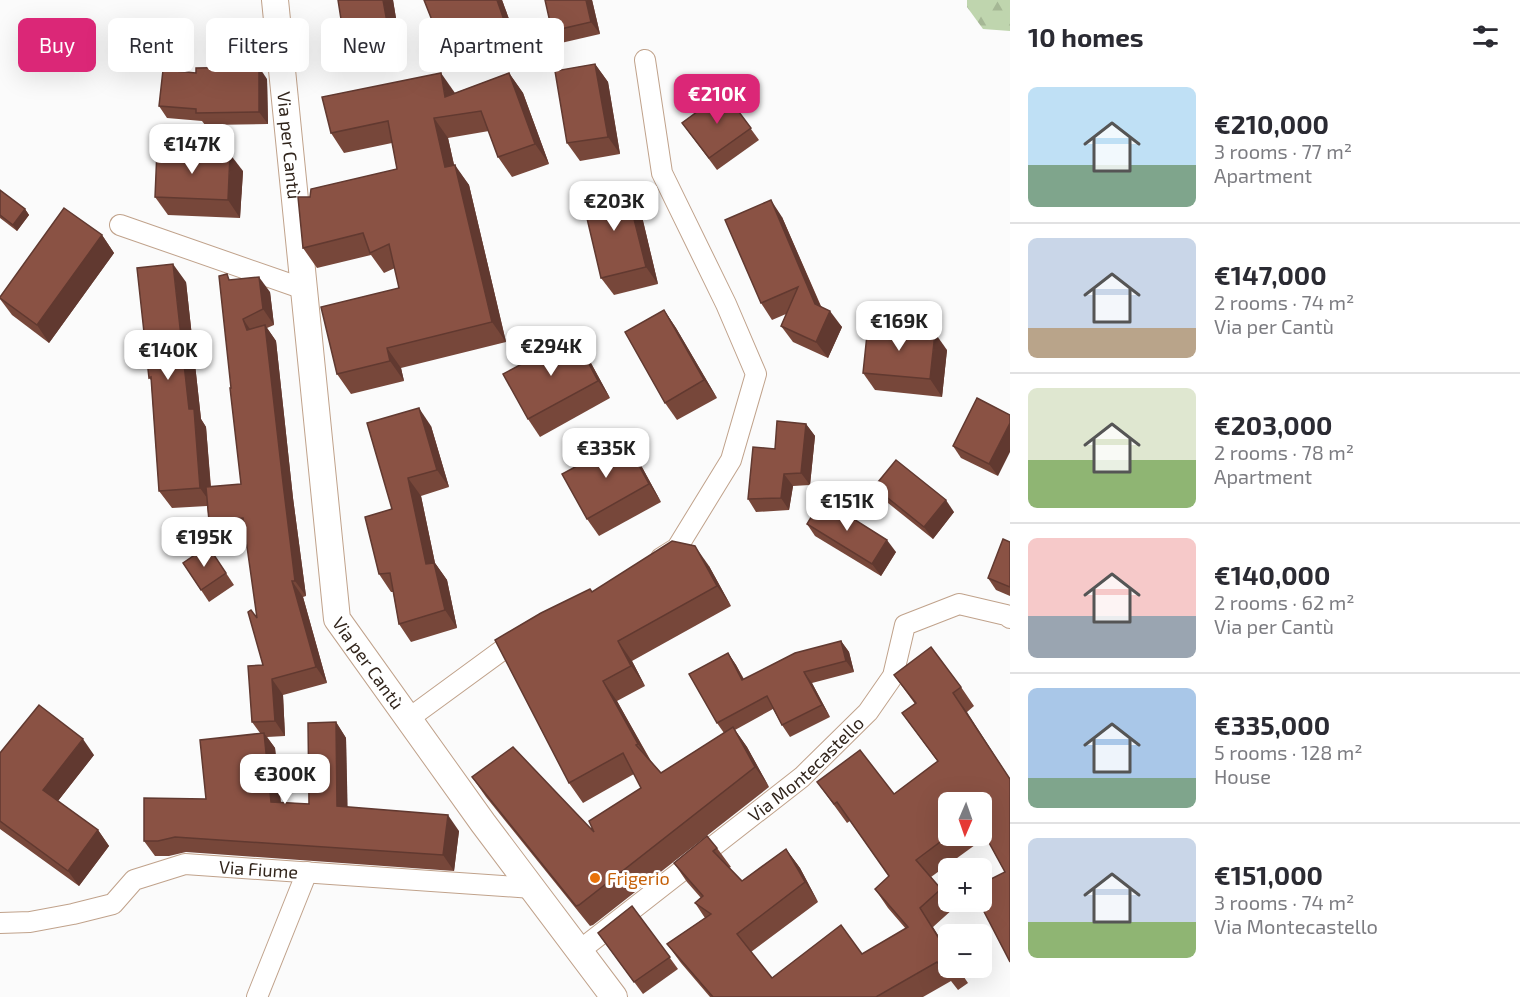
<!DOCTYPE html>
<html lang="en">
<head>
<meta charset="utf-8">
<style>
  body { margin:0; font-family:"Exo 2",sans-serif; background:#f2f2f3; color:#2b2b33; height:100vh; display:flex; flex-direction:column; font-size:22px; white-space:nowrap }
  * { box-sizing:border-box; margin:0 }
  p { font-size:20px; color:#7c7c81 }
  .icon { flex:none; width:33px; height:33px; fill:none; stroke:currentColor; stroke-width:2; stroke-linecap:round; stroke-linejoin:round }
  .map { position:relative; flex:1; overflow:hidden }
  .drawer { display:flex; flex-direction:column; background:#fff; width:510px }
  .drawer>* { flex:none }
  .guide { position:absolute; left:18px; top:18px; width:570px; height:54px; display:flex; gap:12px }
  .needle { width:39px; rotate:182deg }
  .controls { position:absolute; left:938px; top:792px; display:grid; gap:12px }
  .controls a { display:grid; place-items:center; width:54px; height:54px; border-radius:9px; background:#fff; box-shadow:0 6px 24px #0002; font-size:30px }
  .price { position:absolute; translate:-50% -51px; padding:0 14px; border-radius:12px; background:#fff; color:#222; font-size:20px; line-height:39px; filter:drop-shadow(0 2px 3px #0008) }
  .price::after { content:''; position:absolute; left:50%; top:36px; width:18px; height:14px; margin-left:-9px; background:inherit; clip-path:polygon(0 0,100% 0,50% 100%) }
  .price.selected { background:#db2777; color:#fff }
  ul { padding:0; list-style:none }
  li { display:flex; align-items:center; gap:18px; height:150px; padding:0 18px }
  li+li { border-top:2px solid #e1e1e2 }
  li span { display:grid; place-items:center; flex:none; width:168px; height:120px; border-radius:9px; color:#555 }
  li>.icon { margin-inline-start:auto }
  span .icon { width:72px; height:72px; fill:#fffc; stroke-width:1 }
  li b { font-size:26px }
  h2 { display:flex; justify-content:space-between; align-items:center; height:72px; padding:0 18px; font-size:26px }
  .chip { padding:0 21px; border-radius:9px; background:#fff; box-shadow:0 6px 24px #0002; font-size:21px; line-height:54px }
  .chip.selected { background:#db2777; color:#fff }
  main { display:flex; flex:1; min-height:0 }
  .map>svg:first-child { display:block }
</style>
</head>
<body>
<main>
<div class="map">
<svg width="1010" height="997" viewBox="0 0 1010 997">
  <defs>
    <pattern id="forest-firs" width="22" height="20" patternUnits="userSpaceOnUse" patternTransform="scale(1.5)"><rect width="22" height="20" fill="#bfd5ae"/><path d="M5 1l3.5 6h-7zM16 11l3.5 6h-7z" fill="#a5b795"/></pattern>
  </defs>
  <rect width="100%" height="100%" fill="#fbfbfb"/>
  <!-- forest -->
  <path fill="url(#forest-firs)" d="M967,0H1010V31L983,29L967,7Z"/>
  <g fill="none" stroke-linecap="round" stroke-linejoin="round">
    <!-- minor casing -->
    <g stroke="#c0a28b" stroke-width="22">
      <g id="minor">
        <path d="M645,60L662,173L726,304L756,374L731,460L677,548L661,558"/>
        <path d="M120,225L304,289"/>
        <path d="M408,719L509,645L524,637"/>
        <path id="s1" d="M0,923L30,922L73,914L113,904L134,880L185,864L532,888"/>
        <path id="s2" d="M579,951L802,777L868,712L893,676L905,625L959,604L1006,615L1010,618"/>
        <path d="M257,997L307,872"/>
      </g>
    </g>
    <!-- tertiary casing -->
    <g stroke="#c0a28b" stroke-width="28">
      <g id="tertiary">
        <path id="s3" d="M275,0L337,619L483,823L614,997"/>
      </g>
    </g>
    <!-- minor -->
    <use href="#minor" stroke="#fff" stroke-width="20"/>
    <!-- tertiary -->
    <use href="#tertiary" stroke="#fff" stroke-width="26"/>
  </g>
  <!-- wall -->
  <g fill="#77473a" fill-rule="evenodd">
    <path d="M393,0L403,61L358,69L346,51Z"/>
    <path d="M502,0L516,38L453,61L441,43Z"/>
    <path d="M592,0L600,34L561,43L552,31Z"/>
    <path d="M595,64L608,82L620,154L580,161L567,143Z"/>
    <path d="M509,73L523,93L549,164L512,177L498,157L489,131L448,138L454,165L469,185L506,342L401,368L404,381L351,394L337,374L399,288L395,268L384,273L371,255L317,268L303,248L310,197L397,169L392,143L344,153L331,133L455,93Z"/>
    <path d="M267,79L268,124L205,125L202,121L167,118L159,106Z"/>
    <path d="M724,92L759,140L717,170L682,123Z"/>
    <path d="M243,171L240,218L168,215L155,197Z"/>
    <path d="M626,187L639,204L658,284L614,295L601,278Z"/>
    <path d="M0,190L25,209L29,215L17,231L0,218Z"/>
    <path d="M782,217L821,306L842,327L828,358L793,342L781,326L786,314L772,320L761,303Z"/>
    <path d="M102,235L114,253L49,343L12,315L0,299Z"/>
    <path d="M231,280L270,292L274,325L267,328L276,341L293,498L306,596L303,597L327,683L283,695L285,736L267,737L275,748L281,802L309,804L336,722L346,738L347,807L459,831L454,871L186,852L169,856H155L144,841L206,799L260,733L252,722L263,665L246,534L220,536L209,521L207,506L172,508L159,491L151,380L149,378L186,282L201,419L206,427L211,487L241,484L231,388Z"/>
    <path d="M664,310L676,328L717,398L677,420L665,403Z"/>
    <path d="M574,336L586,354L610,398L540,437L528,419Z"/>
    <path d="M947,350L942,397L875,390L863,373Z"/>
    <path d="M977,398L998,476L961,458L953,446Z"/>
    <path d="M806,424L815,436L810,485L793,486L789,510L756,512L748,499L775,449Z"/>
    <path d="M431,426L449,487L421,496L435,563L447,580L457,628L411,642L399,624L393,592H391L379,574L392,509Z"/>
    <path d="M637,458L661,502L599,536L587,519Z"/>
    <path d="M874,487L954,512L933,539L883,499Z"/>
    <path d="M807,524L896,552L881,576L815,536Z"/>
    <path d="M1010,542V596L996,590L988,578Z"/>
    <path d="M208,546L234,585L209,602L183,563Z"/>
    <path d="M709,566L731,606L632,661L645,686L617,701L651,761L661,773L724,733L717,723L728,653L736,665L744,679L841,641L849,652L854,672L812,683L830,717L790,737L782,725L773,709L735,730L747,747L769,787L593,925L590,926L486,797L472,777L594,832L641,788L634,774L583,803L569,783L592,592Z"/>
    <path d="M894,675L961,687L974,706L967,712L1005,872L986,837L931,877L941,889L948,899V902H950L954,908L933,927L948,951V968H958L968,983L958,990L951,981L923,997H710L681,963L667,944L705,918L695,903L701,898L687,882L674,863L717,848L731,867L729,868L742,881L786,849L800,868L818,902L751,952L772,978L862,954L906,929L888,908L875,889L889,876L850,821L847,823L817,782L894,794L938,762L902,713L915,704ZM981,802V836H948Z"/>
    <path d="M0,753L94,755L58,801L98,830L109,846L79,886L0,829Z"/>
    <path d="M632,906L678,969L643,994L598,933Z"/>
  </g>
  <!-- shaded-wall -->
  <g fill="#613930">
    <path d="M383,0H393L403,61L391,44Z"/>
    <path d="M497,0H502L516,38L504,20Z"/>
    <path d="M586,0H592L600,34L591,22Z"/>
    <path d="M595,64L608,82L620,154L608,137Z"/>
    <path d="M259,67L267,79L268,124L259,112Z"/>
    <path d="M441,73L455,93L445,97Z"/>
    <path d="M509,73L523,93L549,164L535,144Z"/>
    <path d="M434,118L448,138L459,187L445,167Z"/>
    <path d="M230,154L243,171L240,218L228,200Z"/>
    <path d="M455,165L469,185L506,342L492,322Z"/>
    <path d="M626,187L639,204L658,284L646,267Z"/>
    <path d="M771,200L782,217L826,319L830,311L842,327L828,358L816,342L815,304Z"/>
    <path d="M25,209L29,215L17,231L13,225Z"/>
    <path d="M102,235L114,253L49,343L37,325Z"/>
    <path d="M173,264L186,282L201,419L206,427L212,505L200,488L189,409Z"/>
    <path d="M259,277L270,292L274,325L263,309Z"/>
    <path d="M664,310L676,328L717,398L704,380Z"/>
    <path d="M243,319L254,335L247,330Z"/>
    <path d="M265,325L276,341L293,498L306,596L295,581L283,483Z"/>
    <path d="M935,333L947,350L942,397L930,379Z"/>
    <path d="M574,336L586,354L610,398L598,381Z"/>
    <path d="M387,348L401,368L404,381L390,361Z"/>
    <path d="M419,408L431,426L449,487L437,470Z"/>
    <path d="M1010,423V452L998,476L989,464Z"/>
    <path d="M806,424L815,436L810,485L801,473Z"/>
    <path d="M625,440L637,458L661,502L649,484Z"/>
    <path d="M784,474L793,486L789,510L781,498Z"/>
    <path d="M408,478L421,496L435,563L447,580L457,628L445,610L426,564Z"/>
    <path d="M946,500L954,512L933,539L924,527Z"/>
    <path d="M887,540L896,552L881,576L872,564Z"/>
    <path d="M695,546L709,566L731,606L717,586Z"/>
    <path d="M292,581L303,597L327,683L316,667Z"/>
    <path d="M618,641L632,661L645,686L631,666Z"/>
    <path d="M841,641L849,652L854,672L846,661Z"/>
    <path d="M728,653L736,665L750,692L742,680Z"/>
    <path d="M804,672L812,683L830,717L822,705Z"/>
    <path d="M272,679L283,695L285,736L275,721Z"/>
    <path d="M603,681L617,701L652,764L638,744Z"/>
    <path d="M953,693L967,712L1010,779Z"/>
    <path d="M336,722L346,738L348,822L337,806Z"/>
    <path d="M733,727L747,747L769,787L755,767Z"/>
    <path d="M264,733L275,748L282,817L271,802Z"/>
    <path d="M83,739L94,755L54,806L43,790Z"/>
    <path d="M448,815L459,831L454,871L443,855Z"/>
    <path d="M98,830L109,846L79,886L68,871Z"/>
    <path d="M786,849L800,868L818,902L805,882Z"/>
    <path d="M920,908L948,951V953Z"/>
  </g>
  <!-- building -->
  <g fill="#8a5244" stroke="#613930" stroke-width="1.5">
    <path d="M338,0H383L391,44L346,51Z"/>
    <path d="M424,0H497L504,20L441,43Z"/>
    <path d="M545,0H586L591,22L552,31Z"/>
    <path d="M595,64L608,137L567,143L555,71Z"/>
    <path d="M259,67V112L196,113V109L159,106L163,70L196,73V68Z"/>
    <path d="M441,73L445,97L509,73L535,144L498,157L481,111L434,118L445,167L455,165L492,322L387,348L390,361L337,374L321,307L399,288L389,244L370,253L363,233L303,248L298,197H310L311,189L397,169L388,121L331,133L322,97Z"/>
    <path d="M724,92L751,128L709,158L682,123Z"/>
    <path d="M157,150L230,154L228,200L155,197Z"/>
    <path d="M626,187L646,267L601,278L582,197Z"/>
    <path d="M0,190L25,209L13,225L0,215Z"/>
    <path d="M771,200L815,304L830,311L816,342L781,326L798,287L761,303L725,220Z"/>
    <path d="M64,208L102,235L37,325L0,298V297Z"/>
    <path d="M173,264L189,409H194L200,488L159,491L151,377L149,378L137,268Z"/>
    <path d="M227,274L229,280L259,277L263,309L243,319L247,330L265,325L283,483L295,581H292L316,667L272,679L275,721L252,722L248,666L263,665L248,612L251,610L257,618L243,518L209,521L206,487L241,484L230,388H231L219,276Z"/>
    <path d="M664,310L704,380L665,403L625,332Z"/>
    <path d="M868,325L935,333L930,379L863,373Z"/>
    <path d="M574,336L598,381L528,419L503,374Z"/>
    <path d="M977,398L1010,415V423L989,464L953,446Z"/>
    <path d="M419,408L437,470L408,478L426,564L434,563L445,610L399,624L390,573L379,574L365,517L392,509L367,423Z"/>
    <path d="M777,421L806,424L801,473L784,474L781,498L748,499L753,447L775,449Z"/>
    <path d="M625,440L649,484L587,519L562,474Z"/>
    <path d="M896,460L946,500L924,527L874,487Z"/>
    <path d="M822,499L887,540L872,564L807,524Z"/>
    <path d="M1003,539L1010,542V587L988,578Z"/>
    <path d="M672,541L695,546L717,586L618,641L631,666L603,681L638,744L636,745L661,773L733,727L755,767L579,905L576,906L472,777L513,747L594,832L589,821L641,788L623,753L569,783L495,640L541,613L590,589L592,592Z"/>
    <path d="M208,546L226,573L201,590L183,563Z"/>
    <path d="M841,641L846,661L804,672L822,705L782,725L767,696L717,723L689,674L728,653L742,680L795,653Z"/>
    <path d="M931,647L961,687L953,693L1010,779V962L979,902H981V884L1005,872L981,828V802H948V836L916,860L941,889L920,908L948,953V968H949L945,971L937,962L876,997H713L667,944L711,914L695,903L703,896L674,863L707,836L717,848L713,851L742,881L786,849L805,882L737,934L772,978L841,925L862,954L908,927L875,889L889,876L837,802L834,804L817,782L860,750L894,794L938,761L902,713L916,703L894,675Z"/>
    <path d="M39,705L83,739L43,790L98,830L68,871L0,821V753Z"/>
    <path d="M336,722L337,806L448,815L443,855L175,837L158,841H144V798L206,799L200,740L264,733L271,802L309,804L308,723Z"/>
    <path d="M632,906L670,957L634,982L598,933Z"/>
  </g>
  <!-- markers -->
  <circle fill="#e8710a" stroke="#fff" stroke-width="2" cx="595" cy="878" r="6"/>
  <g text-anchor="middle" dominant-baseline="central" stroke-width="6" stroke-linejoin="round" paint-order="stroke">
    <!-- street labels -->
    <g font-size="18" fill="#31251c" stroke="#fff">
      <text stroke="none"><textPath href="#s3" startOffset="146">Via per Cantù</textPath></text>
      <text stroke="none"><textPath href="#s3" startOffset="676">Via per Cantù</textPath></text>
      <text stroke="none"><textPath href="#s2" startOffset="291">Via Montecastello</textPath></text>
      <text stroke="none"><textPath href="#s1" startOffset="274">Via Fiume</textPath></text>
    </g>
    <!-- food labels -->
    <g font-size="18" fill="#c56008" stroke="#fff" text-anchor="start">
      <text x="607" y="878">Frigerio</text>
    </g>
  </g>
</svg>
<div class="controls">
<a><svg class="needle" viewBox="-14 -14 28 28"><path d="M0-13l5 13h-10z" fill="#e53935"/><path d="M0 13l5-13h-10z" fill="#7c7c81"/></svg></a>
<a>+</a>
<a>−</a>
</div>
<b class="price selected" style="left:717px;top:125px">€210K</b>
<b class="price" style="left:192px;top:175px">€147K</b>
<b class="price" style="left:614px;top:232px">€203K</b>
<b class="price" style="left:899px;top:352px">€169K</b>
<b class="price" style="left:551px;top:377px">€294K</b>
<b class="price" style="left:168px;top:381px">€140K</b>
<b class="price" style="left:606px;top:479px">€335K</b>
<b class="price" style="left:847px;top:532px">€151K</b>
<b class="price" style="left:204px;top:568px">€195K</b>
<b class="price" style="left:285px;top:805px">€300K</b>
<div class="guide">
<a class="chip selected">Buy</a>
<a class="chip">Rent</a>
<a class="chip">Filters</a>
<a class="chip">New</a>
<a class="chip">Apartment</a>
</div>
</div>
<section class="drawer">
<h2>10 homes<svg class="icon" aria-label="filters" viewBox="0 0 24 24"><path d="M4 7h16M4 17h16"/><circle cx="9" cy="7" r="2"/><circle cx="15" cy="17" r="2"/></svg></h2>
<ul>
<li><span style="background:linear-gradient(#bfe0f5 65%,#7fa58c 0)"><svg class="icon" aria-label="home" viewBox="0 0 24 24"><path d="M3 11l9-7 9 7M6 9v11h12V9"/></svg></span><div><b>€210,000</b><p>3 rooms · 77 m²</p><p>Apartment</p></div></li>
<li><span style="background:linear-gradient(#c9d6e8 75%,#b9a48a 0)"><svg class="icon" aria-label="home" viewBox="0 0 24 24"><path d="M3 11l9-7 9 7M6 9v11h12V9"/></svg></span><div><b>€147,000</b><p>2 rooms · 74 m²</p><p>Via per Cantù</p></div></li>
<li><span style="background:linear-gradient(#dfe7d0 60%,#8fb573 0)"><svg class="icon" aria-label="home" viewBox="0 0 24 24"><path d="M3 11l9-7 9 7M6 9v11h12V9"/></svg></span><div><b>€203,000</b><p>2 rooms · 78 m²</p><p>Apartment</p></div></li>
<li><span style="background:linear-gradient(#f6c9c9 65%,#9aa5b1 0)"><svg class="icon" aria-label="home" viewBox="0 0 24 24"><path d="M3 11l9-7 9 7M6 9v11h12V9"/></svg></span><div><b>€140,000</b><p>2 rooms · 62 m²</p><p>Via per Cantù</p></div></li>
<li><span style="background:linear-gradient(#a9c7e8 75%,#7fa58c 0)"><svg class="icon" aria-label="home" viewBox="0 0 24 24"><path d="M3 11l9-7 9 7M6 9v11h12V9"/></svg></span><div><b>€335,000</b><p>5 rooms · 128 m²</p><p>House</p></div></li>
<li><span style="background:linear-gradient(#c9d6e8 70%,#8fb573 0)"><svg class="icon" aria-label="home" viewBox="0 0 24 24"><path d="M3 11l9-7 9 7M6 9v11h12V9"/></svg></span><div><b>€151,000</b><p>3 rooms · 74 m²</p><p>Via Montecastello</p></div></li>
</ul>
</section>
</main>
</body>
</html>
